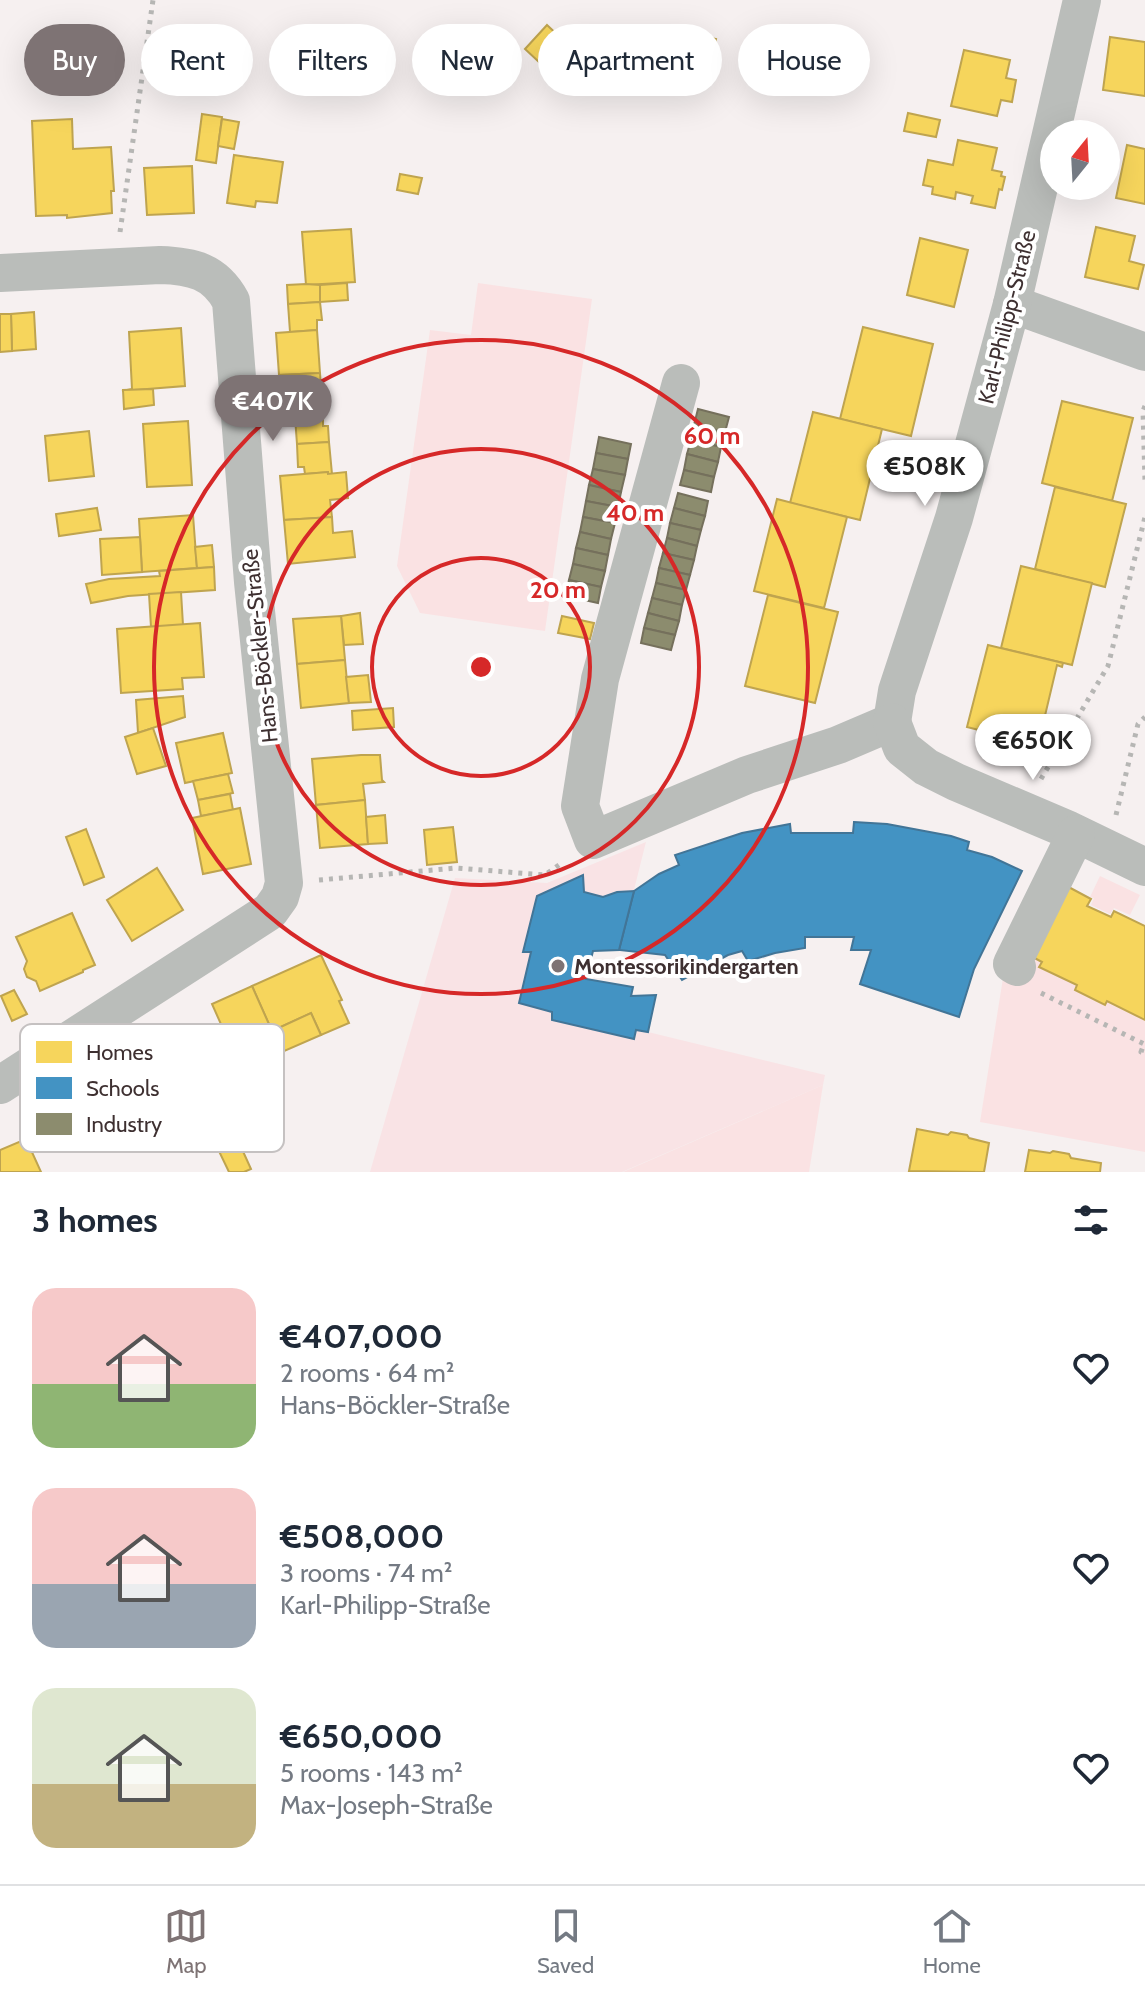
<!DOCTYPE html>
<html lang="en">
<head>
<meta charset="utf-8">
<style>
  body { margin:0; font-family:Cabin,sans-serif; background:#f6f6f7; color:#1f2937; height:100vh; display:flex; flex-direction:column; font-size:30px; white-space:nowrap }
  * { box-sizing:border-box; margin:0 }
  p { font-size:26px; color:#747a83 }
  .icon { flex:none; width:44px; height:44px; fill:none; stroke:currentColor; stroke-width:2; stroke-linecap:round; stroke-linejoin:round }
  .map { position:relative; height:1172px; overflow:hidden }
  .details { display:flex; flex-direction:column; background:#fff; flex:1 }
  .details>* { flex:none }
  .hud { position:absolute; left:24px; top:24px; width:1098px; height:72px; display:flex; gap:16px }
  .needle { width:52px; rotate:18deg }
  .buttons { position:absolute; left:1040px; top:120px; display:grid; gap:16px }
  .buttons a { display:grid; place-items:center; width:80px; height:80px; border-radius:50%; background:#fff; box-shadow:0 8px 32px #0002; font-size:40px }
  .price { position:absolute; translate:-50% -68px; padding:0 18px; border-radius:28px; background:#fff; color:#222; font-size:26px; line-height:52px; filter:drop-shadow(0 2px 4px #0008) }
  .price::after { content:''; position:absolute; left:50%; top:48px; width:24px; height:18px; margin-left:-12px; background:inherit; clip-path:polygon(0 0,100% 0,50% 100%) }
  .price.active { background:#7e7374; color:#fff }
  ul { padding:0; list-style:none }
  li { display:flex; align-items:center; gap:24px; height:200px; padding:0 32px }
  li span { display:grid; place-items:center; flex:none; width:224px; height:160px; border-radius:24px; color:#555 }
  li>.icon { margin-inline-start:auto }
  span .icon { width:96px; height:96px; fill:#fffc; stroke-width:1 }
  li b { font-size:34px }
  h2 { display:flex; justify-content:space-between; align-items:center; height:96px; padding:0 32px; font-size:34px }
  .chip { padding:0 28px; border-radius:36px; background:#fff; box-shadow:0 8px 32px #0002; font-size:28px; line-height:72px }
  .chip.active { background:#7e7374; color:#fff }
  .menu { display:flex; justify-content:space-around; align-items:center; height:112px; border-top:2px solid #e0e1e3; background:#fff; font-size:22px; color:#747a83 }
  .menu a { display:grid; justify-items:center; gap:4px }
  .menu .active { color:#7e7374 }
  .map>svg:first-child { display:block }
</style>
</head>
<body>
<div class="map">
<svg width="1145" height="1172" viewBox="0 0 1145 1172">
  <rect width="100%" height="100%" fill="#f6f0f0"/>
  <!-- built -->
  <path fill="#f9e3e5" d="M646,842L619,950L593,951L586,979L633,987L632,996L656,995L648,1032L825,1075L823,1085L622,1172H370L455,878L547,883Z"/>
  <!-- green -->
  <g fill="#fae2e3">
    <path d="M478,283L592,299L545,631L420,613L397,566L430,330L471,335Z"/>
    <path d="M1100,876L1140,895L1130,915L1114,908L1110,914L1091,905L1094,898L1090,897Z"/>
    <path d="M1027,954L1042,962L1040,967L1077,985L1075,990L1104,1005L1107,1001L1145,1020V1152L980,1122L1004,972Z"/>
    <path d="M823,1085L809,1172H622H623Z"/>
  </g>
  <!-- homes -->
  <g fill="#f6d55c" stroke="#bfa44f" stroke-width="2">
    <path d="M547,25L592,67L570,91L525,49Z"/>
    <path d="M692,34L716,39L707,79L683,73Z"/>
    <path d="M1110,37L1145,42V96L1103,90Z"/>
    <path d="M964,50L1010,60L1006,78L1016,80L1012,102L1001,100L997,116L951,106Z"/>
    <path d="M908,113L940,120L936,137L904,131Z"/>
    <path d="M202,114L222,117L216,163L196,160Z"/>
    <path d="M72,119L73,149L111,147L114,191H111L112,213L67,218V215L36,216L32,121Z"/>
    <path d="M222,119L239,122L234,149L218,146Z"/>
    <path d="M958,140L997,148L992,170L1002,172L1001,176L1005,177L1002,190L999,189L995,208L971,203L973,196L956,192L955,199L932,194L933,187L923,185L928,160L953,165Z"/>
    <path d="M1127,145L1145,149V204L1116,198Z"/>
    <path d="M234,155L283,162L277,203L256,201L255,207L227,203Z"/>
    <path d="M192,166L194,213L147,215L144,168Z"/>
    <path d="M400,174L422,178L418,194L397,190Z"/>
    <path d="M1096,227L1135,236L1129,261L1144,265L1138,289L1085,277Z"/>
    <path d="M351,229L355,282L306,285L302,232Z"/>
    <path d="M920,238L968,250L954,307L907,295Z"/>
    <path d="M347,283L348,300L320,302V285Z"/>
    <path d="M306,284L320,285V302L288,304L287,285Z"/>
    <path d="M320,302L322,320H317V330L290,332L288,304Z"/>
    <path d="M34,312L36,349L12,351L11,314Z"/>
    <path d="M0,314H11L12,351L0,352Z"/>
    <path d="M863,327L933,344L911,436L840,419Z"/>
    <path d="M181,328L185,386L122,391L132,389L129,332Z"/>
    <path d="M317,330L320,373L279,375L276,333Z"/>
    <path d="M320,373L323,416L281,418L279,375Z"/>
    <path d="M153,389L154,405L124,409L123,390Z"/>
    <path d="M1062,401L1133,418L1112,501L1042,483Z"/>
    <path d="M813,412L882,429L860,520L790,503Z"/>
    <path d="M323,416V426H328L329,442L297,444L295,417Z"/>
    <path d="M188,421L192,485L147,487L143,424Z"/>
    <path d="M89,431L94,476L49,481L45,436Z"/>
    <path d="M329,442L332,474H328V472L305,474L304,467H298L297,444Z"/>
    <path d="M328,472V474L346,472L348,498L330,500L332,517L284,520L280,476Z"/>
    <path d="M1055,487L1126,504L1105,587L1035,569Z"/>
    <path d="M777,499L847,517L824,608L754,591Z"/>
    <path d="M97,508L101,530L59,536L56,514Z"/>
    <path d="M193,515L197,568L142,572L139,519Z"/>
    <path d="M332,517L333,533L352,531L355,557L288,564L284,520Z"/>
    <path d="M140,537L142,572L102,575L100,539Z"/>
    <path d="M212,545L214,567L197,568L195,547Z"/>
    <path d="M1021,566L1092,583L1072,665L1001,648Z"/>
    <path d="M214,567L215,590L128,596L91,603L86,584L109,579L160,576L159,571Z"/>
    <path d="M181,592L183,625L151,627L149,594Z"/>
    <path d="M768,595L838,612L815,703L745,686Z"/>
    <path d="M360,613L363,644L344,645L341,616Z"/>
    <path d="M341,616L345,660L297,664L293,619Z"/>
    <path d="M562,616L594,623L590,639L558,633Z"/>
    <path d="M200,623L204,677L182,678L183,689L121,693L117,629Z"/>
    <path d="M988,645L1063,663L1062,667L1057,665L1038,745L967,727Z"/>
    <path d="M345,660L349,703L301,708L297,664Z"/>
    <path d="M368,675L371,702L349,703L346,677Z"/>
    <path d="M183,696L185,717L138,733L136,700Z"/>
    <path d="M393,708L394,727L353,730L352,711Z"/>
    <path d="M153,728L166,766L137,774L125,737Z"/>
    <path d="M223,733L232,773L185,783L176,743Z"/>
    <path d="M361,755H380L382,780L384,782L363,784L365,800L316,805L312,759Z"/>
    <path d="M228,774L233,793L198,800L193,781Z"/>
    <path d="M230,794L233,810L201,816L198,800Z"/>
    <path d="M365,800L368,844L320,848L316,805Z"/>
    <path d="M240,808L251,864L203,874L192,818Z"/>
    <path d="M385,815L387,843L368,844L366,817Z"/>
    <path d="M453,827L457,862L427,865L424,830Z"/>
    <path d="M86,829L104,877L84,885L66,837Z"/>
    <path d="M157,868L183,910L132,941L107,900Z"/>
    <path d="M1063,884L1091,899L1087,906L1111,917L1114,911L1145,926V1020L1107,1001L1105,1005L1075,990L1077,985L1039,967L1042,962L1027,954Z"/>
    <path d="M72,913L95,965L83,970V972L40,991L36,981L27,977L24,969L27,961L16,937Z"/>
    <path d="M321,955L342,1000L339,1001L349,1023L321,1035L311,1013L272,1031L252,986Z"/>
    <path d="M252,986L272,1031L232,1049L212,1004Z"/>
    <path d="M14,990L27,1014L12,1021L1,996Z"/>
    <path d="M311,1013L321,1035L282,1052L272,1031Z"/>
    <path d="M917,1129L948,1135L951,1132L967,1135L969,1138L989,1143L984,1172L909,1171Z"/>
    <path d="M236,1136L251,1169L244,1172H229L216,1145Z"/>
    <path d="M26,1139L41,1172H0V1150Z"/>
    <path d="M1029,1150L1050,1153L1053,1151L1069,1154L1071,1158L1101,1163L1100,1172H1025Z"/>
  </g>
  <!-- schools -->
  <g fill="#4393c3" stroke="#427597" stroke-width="2">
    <path d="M854,822L887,824L951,836L969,842L967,850L992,857L1022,871L974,969L959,1017L860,984L871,950H851L854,937H805V948L775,953L748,961L742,951L728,955L682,980L665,955L619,950L634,891L659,874L679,865L675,855L742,833L790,824L791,833H853Z"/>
    <path d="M583,875L584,892L603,897L617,892L634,891L619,950L593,951L586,979L633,987L631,996L656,995L648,1032L636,1030L634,1039L552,1020V1012L519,1003L531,952H523L537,896Z"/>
  </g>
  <!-- industry -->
  <g fill="#8c8c6e" stroke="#75705c" stroke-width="2">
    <path d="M698,409L729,417L725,432L694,425Z"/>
    <path d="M694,425L725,432L721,447L691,440Z"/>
    <path d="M599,437L631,444L628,459L596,453Z"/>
    <path d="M691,440L721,447L718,462L687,454Z"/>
    <path d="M596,453L628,459L625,475L593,469Z"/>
    <path d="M687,454L718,462L714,477L684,470Z"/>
    <path d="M593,469L625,475L621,492L589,485Z"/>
    <path d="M684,470L714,477L711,492L680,485Z"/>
    <path d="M589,485L621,492L618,507L586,501Z"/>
    <path d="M678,493L708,501L705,516L674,508Z"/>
    <path d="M586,501L618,507L615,523L583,517Z"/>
    <path d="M674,508L705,516L701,530L670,523Z"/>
    <path d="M583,517L615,523L611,539L580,532Z"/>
    <path d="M670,523L701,530L697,546L667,538Z"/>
    <path d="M580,532L611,539L608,555L576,548Z"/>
    <path d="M667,538L697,546L694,560L663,553Z"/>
    <path d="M576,548L608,555L605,571L573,564Z"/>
    <path d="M663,553L694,560L690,575L659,568Z"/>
    <path d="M573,564L605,571L601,587L569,580Z"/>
    <path d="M659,568L690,575L686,590L656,583Z"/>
    <path d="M569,580L601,587L598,603L566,596Z"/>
    <path d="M656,583L686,590L682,605L652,598Z"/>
    <path d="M652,598L682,605L679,621L648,613Z"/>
    <path d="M648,613L679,621L675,635L644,628Z"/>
    <path d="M644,628L675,635L671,650L641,643Z"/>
  </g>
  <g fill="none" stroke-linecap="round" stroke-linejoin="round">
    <!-- path -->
    <g stroke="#b6b6b4" stroke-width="5" stroke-dasharray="4 6" stroke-linecap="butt">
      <path d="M120,232L153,0"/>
      <path d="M1145,406L1143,411L1145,481"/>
      <path d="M1041,779L1108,666L1145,517"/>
      <path d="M1116,815L1138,724L1145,717"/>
      <path d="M319,880L456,868L545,875L563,862"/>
      <path d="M1041,993L1144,1044L1141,1052L1145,1053"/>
    </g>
    <!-- minor -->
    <g stroke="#babdba" stroke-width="38">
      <path d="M0,273L160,265C192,266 215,271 231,301L253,582L284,883L280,897L270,911L0,1085"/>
      <path d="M1012,304L1145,352"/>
      <path d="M681,383L600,679L580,806L593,840L747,775L838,745L892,722"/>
      <path d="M892,722L897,691L954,518L1012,304L1082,0"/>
      <path d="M892,722L902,748L926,767L956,782L1069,830L1145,867"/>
      <path d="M1017,967L1012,964L1076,834"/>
    </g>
  </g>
  <!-- distance rings -->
  <g fill="none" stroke="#d62828" stroke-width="4">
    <circle cx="481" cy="667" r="109"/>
    <circle cx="481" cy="667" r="218"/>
    <circle cx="481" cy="667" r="327"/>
  </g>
  <!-- markers -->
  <circle fill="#7e7374" stroke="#fff" stroke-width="3" cx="558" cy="966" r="8"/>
  <g text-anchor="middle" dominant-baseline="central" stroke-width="8" stroke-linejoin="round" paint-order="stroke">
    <!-- street labels -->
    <g font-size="22" fill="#3e3031" stroke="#fff">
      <text transform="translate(1007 317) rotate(-76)">Karl-Philipp-Straße</text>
      <text transform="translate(260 646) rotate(-96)">Hans-Böckler-Straße</text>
    </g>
    <!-- poi labels -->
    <g font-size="22" font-weight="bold" fill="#3e3031" stroke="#fff" text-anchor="start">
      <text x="574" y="966">Montessorikindergarten</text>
    </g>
  </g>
  <!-- legend -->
  <rect x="20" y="1024" width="264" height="128" rx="12" fill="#fff" stroke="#c5c1c1" stroke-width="2"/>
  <rect x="36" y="1041" width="36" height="22" fill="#f6d55c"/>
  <rect x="36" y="1077" width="36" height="22" fill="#4393c3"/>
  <rect x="36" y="1113" width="36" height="22" fill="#8c8c6e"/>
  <g font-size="22" fill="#3e3031">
    <text x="86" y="1060">Homes</text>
    <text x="86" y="1096">Schools</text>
    <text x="86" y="1132">Industry</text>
  </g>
  <circle cx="481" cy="667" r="12" fill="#d62828" stroke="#fff" stroke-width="4"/>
  <g font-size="24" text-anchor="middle" font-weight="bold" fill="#d62828" stroke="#fff" stroke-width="8" stroke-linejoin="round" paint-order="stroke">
    <text x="712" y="444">60 m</text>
    <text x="635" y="521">40 m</text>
    <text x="558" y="598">20 m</text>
  </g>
</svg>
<div class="buttons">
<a><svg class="needle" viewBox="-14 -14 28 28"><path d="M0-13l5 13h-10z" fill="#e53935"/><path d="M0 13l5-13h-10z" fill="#747a83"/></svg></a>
</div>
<b class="price active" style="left:273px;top:443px">€407K</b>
<b class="price" style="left:925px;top:508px">€508K</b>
<b class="price" style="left:1033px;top:782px">€650K</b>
<div class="hud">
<a class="chip active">Buy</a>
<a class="chip">Rent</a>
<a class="chip">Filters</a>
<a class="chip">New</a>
<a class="chip">Apartment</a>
<a class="chip">House</a>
</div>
</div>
<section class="details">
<h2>3 homes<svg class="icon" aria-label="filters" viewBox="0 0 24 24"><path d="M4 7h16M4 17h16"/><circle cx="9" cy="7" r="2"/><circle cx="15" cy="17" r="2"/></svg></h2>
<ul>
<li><span style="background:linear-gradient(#f6c9c9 60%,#8fb573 0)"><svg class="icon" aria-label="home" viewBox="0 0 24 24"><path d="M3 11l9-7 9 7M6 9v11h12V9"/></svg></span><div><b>€407,000</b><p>2 rooms · 64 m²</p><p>Hans-Böckler-Straße</p></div><svg class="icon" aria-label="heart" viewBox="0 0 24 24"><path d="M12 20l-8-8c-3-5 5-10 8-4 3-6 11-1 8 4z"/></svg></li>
<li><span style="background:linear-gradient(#f6c9c9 60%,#9aa5b1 0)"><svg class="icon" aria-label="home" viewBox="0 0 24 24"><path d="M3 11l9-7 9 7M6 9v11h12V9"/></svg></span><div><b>€508,000</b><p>3 rooms · 74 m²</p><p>Karl-Philipp-Straße</p></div><svg class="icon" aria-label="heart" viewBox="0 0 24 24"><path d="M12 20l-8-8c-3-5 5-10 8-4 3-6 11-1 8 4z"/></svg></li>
<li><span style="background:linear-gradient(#dfe7d0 60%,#c2b280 0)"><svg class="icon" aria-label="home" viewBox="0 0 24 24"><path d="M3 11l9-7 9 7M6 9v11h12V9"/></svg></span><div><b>€650,000</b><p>5 rooms · 143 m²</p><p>Max-Joseph-Straße</p></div><svg class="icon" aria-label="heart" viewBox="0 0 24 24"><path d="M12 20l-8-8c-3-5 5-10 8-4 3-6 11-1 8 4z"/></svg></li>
</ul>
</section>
<nav class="menu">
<a class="active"><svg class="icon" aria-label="map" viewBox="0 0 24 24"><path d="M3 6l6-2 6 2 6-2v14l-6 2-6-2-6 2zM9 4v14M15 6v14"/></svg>Map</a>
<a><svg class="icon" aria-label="saved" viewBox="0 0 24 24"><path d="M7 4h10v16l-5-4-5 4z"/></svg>Saved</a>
<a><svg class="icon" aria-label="home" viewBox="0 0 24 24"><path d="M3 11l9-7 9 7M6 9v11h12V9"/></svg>Home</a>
</nav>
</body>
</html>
